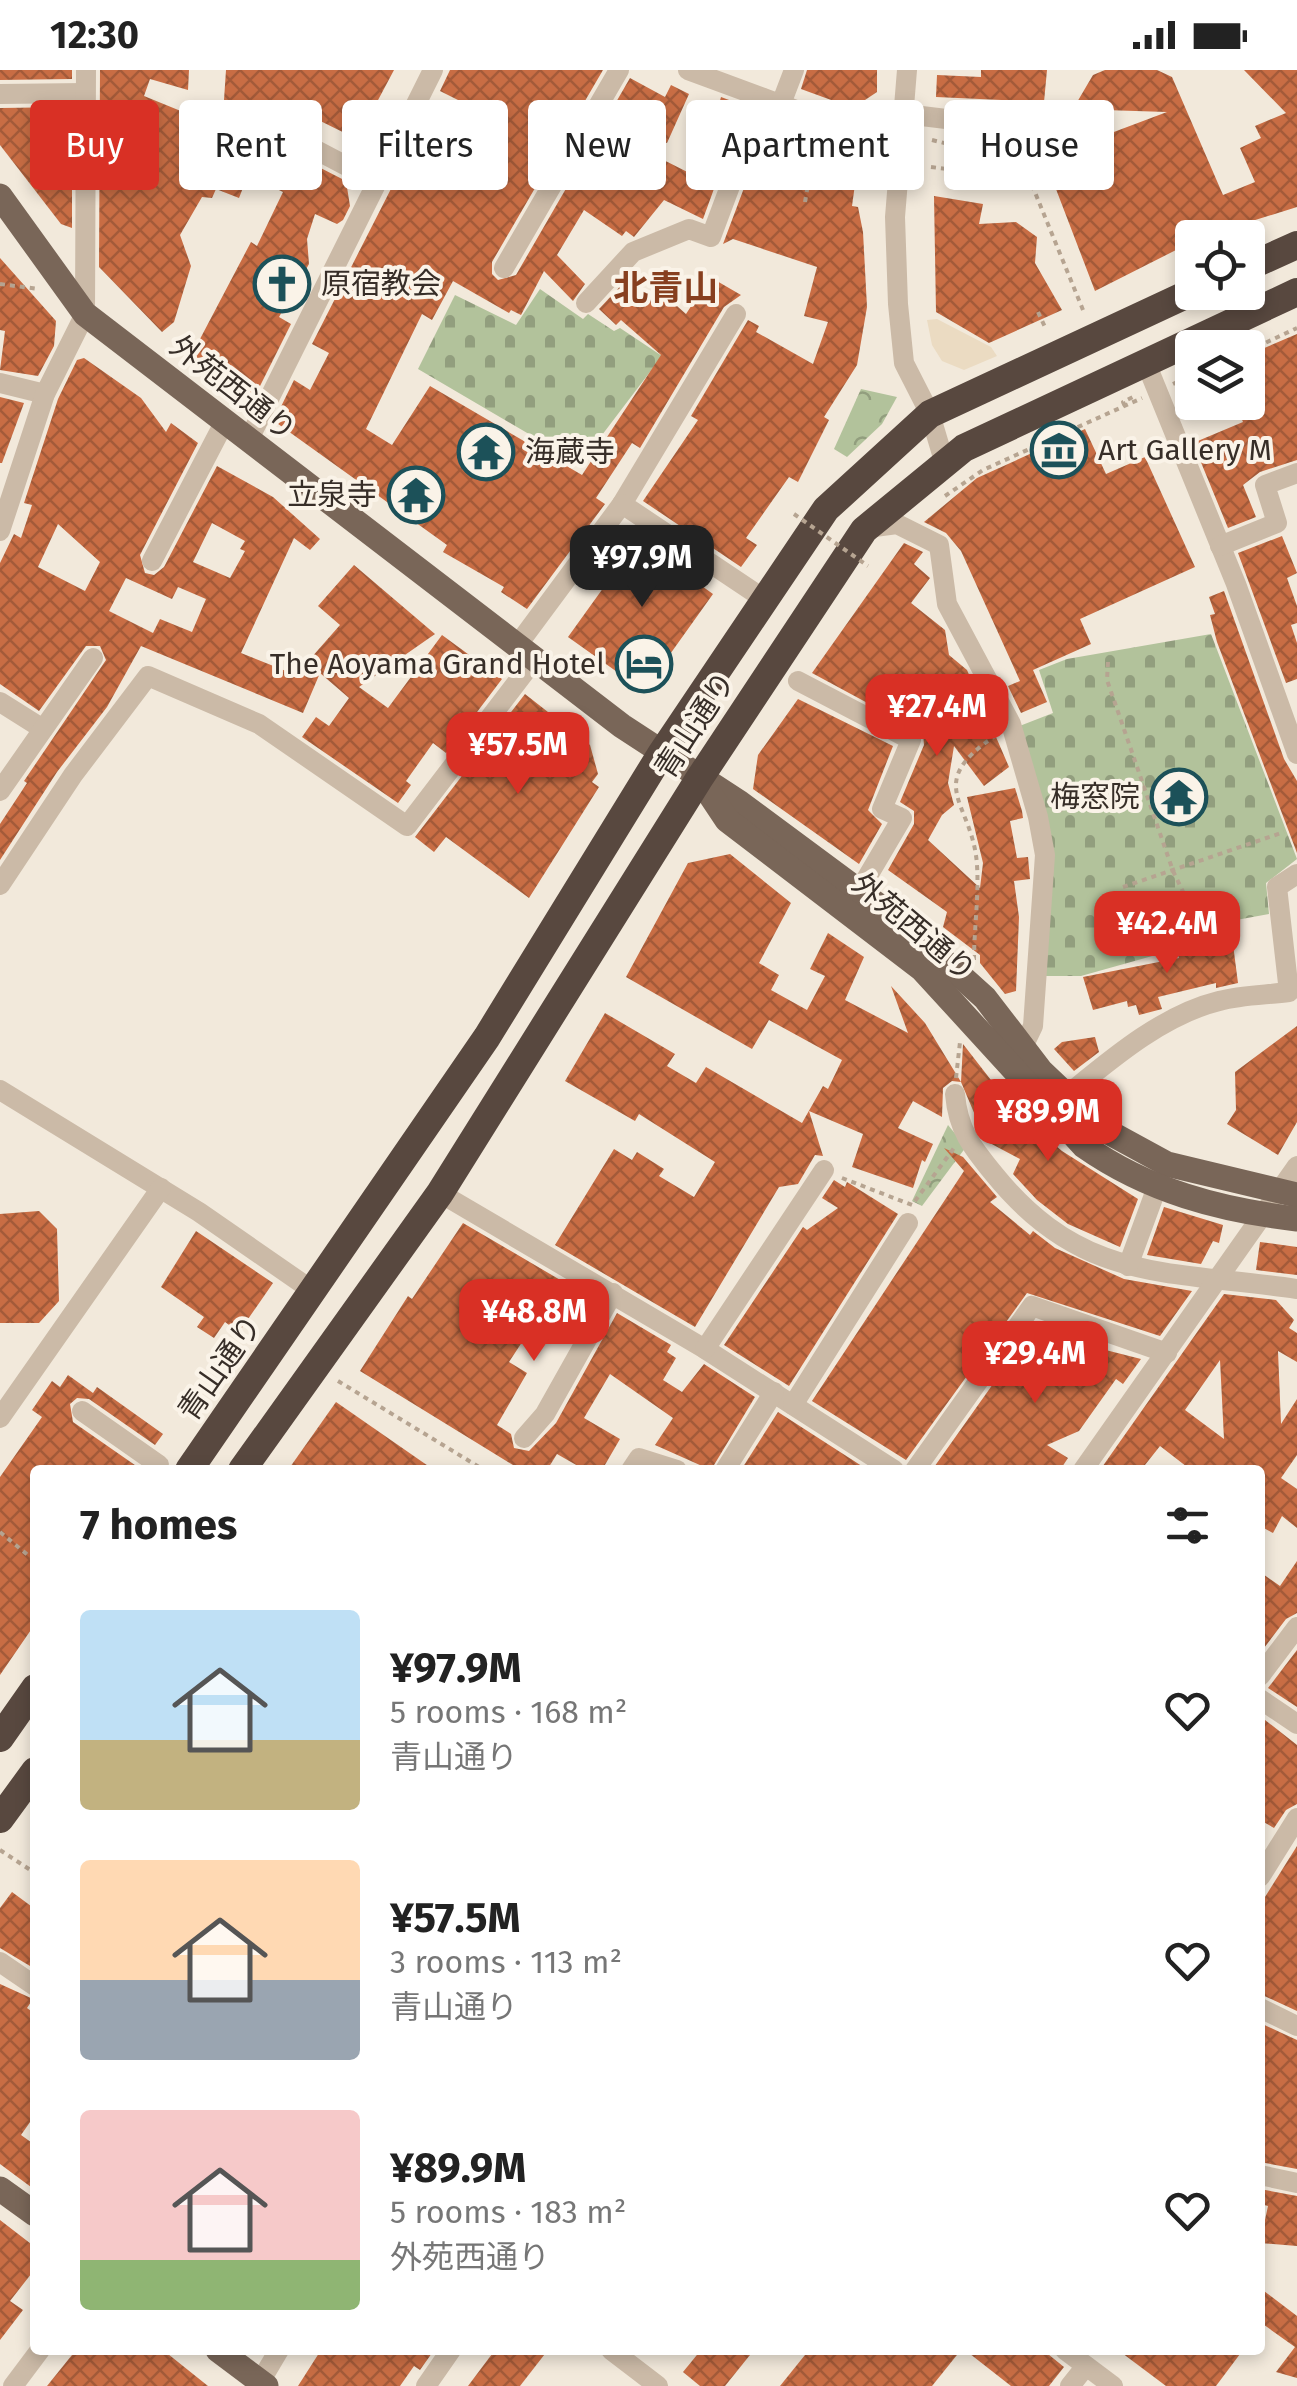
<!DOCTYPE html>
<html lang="en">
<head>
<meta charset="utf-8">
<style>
  body { margin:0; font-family:"Fira Sans","Noto Sans JP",sans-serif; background:#f2f2f2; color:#222; height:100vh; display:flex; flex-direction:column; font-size:38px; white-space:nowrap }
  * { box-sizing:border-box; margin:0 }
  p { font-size:32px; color:#767676 }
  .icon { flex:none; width:55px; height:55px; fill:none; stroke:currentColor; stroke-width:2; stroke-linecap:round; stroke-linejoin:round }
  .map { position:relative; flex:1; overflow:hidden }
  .sheet { position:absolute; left:30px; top:1395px; width:1235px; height:890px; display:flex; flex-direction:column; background:#fff; border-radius:10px; box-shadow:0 5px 15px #0003 }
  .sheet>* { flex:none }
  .hud { position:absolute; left:30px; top:30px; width:1238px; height:90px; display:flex; gap:20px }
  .buttons { position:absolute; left:1175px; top:150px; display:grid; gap:20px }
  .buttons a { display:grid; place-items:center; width:90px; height:90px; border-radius:10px; background:#fff; box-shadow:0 5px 15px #0003; font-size:50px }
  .price { position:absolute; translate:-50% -85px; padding:0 22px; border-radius:20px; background:#d93025; color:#fff; font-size:32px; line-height:65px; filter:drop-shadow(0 2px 5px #0008) }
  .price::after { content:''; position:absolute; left:50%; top:60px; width:30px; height:22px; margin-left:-15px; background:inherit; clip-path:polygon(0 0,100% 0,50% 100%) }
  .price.selected { background:#222; color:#fff }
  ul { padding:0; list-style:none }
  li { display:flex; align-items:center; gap:30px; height:250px; padding:0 50px }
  li span { display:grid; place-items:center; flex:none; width:280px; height:200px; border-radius:10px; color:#555 }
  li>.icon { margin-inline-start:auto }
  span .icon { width:120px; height:120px; fill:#fffc; stroke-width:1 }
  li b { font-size:42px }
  h2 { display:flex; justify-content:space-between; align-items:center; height:120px; padding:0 50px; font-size:42px }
  .tag { padding:0 35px; border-radius:10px; background:#fff; box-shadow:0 5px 15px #0003; font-size:35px; line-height:90px }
  .tag.selected { background:#d93025; color:#fff }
  .status { display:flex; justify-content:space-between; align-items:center; height:70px; padding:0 50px; background:#fff; direction:ltr }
  .status svg { height:28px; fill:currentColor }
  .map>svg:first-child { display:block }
</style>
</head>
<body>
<div class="status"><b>12:30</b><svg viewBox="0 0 49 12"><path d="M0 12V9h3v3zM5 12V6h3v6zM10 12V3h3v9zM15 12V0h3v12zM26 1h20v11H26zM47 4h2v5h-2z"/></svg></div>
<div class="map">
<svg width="1297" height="2316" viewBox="0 0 1297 2316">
  <defs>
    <pattern id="cemetery-stones" width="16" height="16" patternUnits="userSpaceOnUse" patternTransform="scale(2.5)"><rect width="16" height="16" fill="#b2c29b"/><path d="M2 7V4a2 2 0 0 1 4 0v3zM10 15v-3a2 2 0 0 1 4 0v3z" fill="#929e7e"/></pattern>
    <pattern id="park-crowns" width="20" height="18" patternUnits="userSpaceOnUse" patternTransform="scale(2.5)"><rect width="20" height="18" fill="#b2c29b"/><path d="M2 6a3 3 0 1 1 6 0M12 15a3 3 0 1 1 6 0" fill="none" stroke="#929e7e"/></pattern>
    <pattern id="building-cross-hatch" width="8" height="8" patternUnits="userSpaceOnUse" patternTransform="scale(2.5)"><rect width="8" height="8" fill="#c86d44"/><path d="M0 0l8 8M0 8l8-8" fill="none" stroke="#a35a39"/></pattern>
  </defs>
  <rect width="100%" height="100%" fill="#f2e9db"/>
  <!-- cemetery -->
  <g fill="url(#cemetery-stones)">
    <path d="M540,219L583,249L588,244L614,261L620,258L662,286L580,394L418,299L455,225L516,255Z"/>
    <path d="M1211,564L1297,789L1266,813L1269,844L1160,864L1163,883L1081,906H1038L1049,811L1017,657L1053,643L1039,600L1067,589Z"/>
  </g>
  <!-- park -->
  <g fill="url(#park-crowns)">
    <path d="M861,319L897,327L882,354L847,387L834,379Z"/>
    <path d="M948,1055L966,1077L922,1136L912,1131Z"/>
  </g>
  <!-- plaza -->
  <path fill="#ebdbc2" d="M937,249L991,277L997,286L964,300L942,291L932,275L927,250Z"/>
  <!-- building -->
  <g fill="url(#building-cross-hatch)" fill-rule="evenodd">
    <path d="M0,0H72V9L0,10Z"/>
    <path d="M100,0H189L188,20L150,9L144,26L215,55L204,79L231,90L244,75L289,97L303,89L346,111L350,136L343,150L337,154L315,144L307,169L309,194L279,247L291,254L251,334L239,325L246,317L190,288L251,172L257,176L283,122L248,105L239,128L216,119L212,128L202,127L180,165L191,196L174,252L162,262L99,197Z"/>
    <path d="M226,0H394L377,32L388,38L373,77L290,36L287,48L224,30Z"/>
    <path d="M450,0H603L568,60L559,55L541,90L549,94L492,192V204L498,210L516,205L630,8L665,27L671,15L689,24L667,73L634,63L630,73L715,116L703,149L664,130L634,167L626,161L622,166L584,140L557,185L585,214L573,231L544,201L521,245L511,240L509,243L453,211L432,250L422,244L366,359L392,375L430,316L582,405L661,285L621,250L616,255L599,239L629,207L653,229L660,221L686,244L710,207L741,225L724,237L640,378L632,373L596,428L605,434L527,539L501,522L504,517L443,482L447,475L274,351L294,310L310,320L329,283L312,274L424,54L468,76L484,43L440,21Z"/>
    <path d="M807,0H877V22L853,38L801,19Z"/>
    <path d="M981,0H1047L1044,32L936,27L937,5L981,7Z"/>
    <path d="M1105,0H1157L1172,7L1223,125L1255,112L1240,78L1261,68L1255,56L1286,43L1244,0H1297V137L1236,156L1239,160L1222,168H1192V180L1181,186L1178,179L1095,221L1046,93L1050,86L1167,42L1073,39L1093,5Z"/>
    <path d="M721,27L745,36L725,90L705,84Z"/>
    <path d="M72,37V158L61,154L0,75V38Z"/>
    <path d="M771,46L860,78L852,136L858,137L863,162L867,237L857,295L824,347L829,350L798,412L789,407L746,468L757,475L741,497L643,431L698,350L691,346L748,250L759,256L756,262L813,294L828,252L804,246L817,197L733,169L723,174Z"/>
    <path d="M934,126L983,134L979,154L1016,152L1037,167L1035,193L1062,240L989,273L936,242Z"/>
    <path d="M0,188L56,251L54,276L38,306L0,300L5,261L0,260Z"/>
    <path d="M1297,264V390L1260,402L1243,415L1256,447L1228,458L1193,373L1243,352L1236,336L1252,329L1248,318V285Z"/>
    <path d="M84,288L141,328L166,362L171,353L198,373L140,485L145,503L154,505L164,497L217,396L273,427L320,469L310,480L294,468L241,583L296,605L340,555L318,536L354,495L435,564L359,617L388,638L442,565L502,609L446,683L433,673L406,711L411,715L398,733L302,667L316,647L329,656L349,628L320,603L303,643L141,576L107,637L57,702L0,790V754L27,713L24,711L106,590L100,576H86L39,641L0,614V493L14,464L21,468L32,435L24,433L58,329L77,290ZM212,453L245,471L240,479L245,481L230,508L193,492ZM58,454L100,492L85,521L38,497ZM126,508L172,529L178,517L206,529L192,562L160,549L153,563L109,541Z"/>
    <path d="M0,327L24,333L2,393H0Z"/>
    <path d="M1085,359L1106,404L1145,387L1195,497L1080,549L1091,574L1033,600L1047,632L1021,643L1008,616L1020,611L961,481L946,463L924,452L977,408Z"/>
    <path d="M642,464L705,506L699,514L713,524L663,594L653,587L634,614L568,567Z"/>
    <path d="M1282,466L1297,503L1287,508L1297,536V553L1291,555L1297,573V609L1286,613L1238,483Z"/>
    <path d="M904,473L923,482L914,494L930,508L911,533L945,560L949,585L967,600L1009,697L984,716L954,676L948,713L954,735L942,745L928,770L980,818L983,793L967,727L1015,718L1022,741L1023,748L1010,751L1017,788L1028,787L1030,809L1014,811L1019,847L1016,921L1005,924L980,893V885L943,857L947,842L888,800L914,754V741L900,732L924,675L923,663L812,603Z"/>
    <path d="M1224,521L1284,689L1297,711V783L1217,572L1210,545L1215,544L1209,527Z"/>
    <path d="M525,624L590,675L598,704L592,712L599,717L529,828L446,767L434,782L415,767Z"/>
    <path d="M798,629L893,676L868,740L882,754L859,794L753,719L758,685Z"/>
    <path d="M730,784L791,833L759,893L779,905L771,920L807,940L825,906L810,899L828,863L864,887L845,930L908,963L891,916L925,953L961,1012L952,1011L943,1018L942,1047L913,1031L898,1058L933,1074L925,1092L922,1090L913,1118L852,1097L863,1064L809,1041L823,1086L815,1085L798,1114L779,1117L695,1257L555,1175L614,1079L632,1090L637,1082L664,1099L659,1106L694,1127L715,1092L639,1044L635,1051L565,1011L605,943L675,984L667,996L696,1013L706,997L802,1053L823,1016L828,1019L842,990L769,950L752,979L626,907L688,793Z"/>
    <path d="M1231,859L1238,913L1216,918V913L1158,927L1162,939L1139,945L1136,935L1128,937L1127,931L1093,940L1083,907L1179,888L1176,879L1210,870L1209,862Z"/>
    <path d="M1297,956V1052L1278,1085L1227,1054L1236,1040L1235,1002Z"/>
    <path d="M1095,967L1099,982L1074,1001L1054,979L1062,972Z"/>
    <path d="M963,974L1015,1041L1062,1081L1138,1129L1120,1177L1068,1154L1037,1130L1013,1104L1020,1089L986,1071L961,1012Z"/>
    <path d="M944,1078L963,1087L997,1127L990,1132L1030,1165L1033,1161L1055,1178L1124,1209L1192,1221L1160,1266L1027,1223L906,1390L812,1331L964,1101Z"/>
    <path d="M834,1110L845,1117L847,1112L898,1144L789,1316L724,1275L803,1157L807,1160L838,1138L822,1128Z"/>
    <path d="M1164,1137L1223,1155L1219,1173L1213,1171L1201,1194L1147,1185Z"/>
    <path d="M39,1141L57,1159L59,1231L39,1253H0V1144Z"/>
    <path d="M463,1153L562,1211L509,1292L527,1303L497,1355L511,1364L514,1378L529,1381L556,1353L617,1243L671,1275L667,1282L676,1288L663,1310L682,1322L704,1294L755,1327L711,1400L655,1375L673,1348L610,1304L584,1348L620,1369L602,1400H585L557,1384L547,1400H521L360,1301L408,1226L412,1229Z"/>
    <path d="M196,1161L273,1213L239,1262L225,1252L214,1268L197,1257L204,1247L161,1217Z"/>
    <path d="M1260,1172L1297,1177V1205L1256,1200Z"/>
    <path d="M1224,1224L1276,1230L1294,1250L1289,1258L1297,1263V1292L1278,1281L1281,1354L1297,1329V1385L1281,1408L1297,1419V1458L1282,1446L1273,1463L1260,1456V1400H1191L1160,1376L1141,1400H1100ZM1220,1290L1224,1369L1185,1340Z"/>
    <path d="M1037,1252L1056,1259L1047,1272L1078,1281L1086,1275L1141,1289L1123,1314L1116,1309L1079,1361L1047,1375L1068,1388L1060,1400H932Z"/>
    <path d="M68,1305L93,1323L97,1317L163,1364L155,1375L89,1329L77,1328L70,1334L73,1352L142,1400H35V1554L0,1605V1407L42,1347L32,1340L52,1311L60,1317Z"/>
    <path d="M336,1332L434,1400H288Z"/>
    <path d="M778,1342L868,1400H741Z"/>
    <path d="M1297,1491V1543L1286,1549L1261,1582L1260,1502L1280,1516Z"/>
    <path d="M1297,1580V1637L1268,1618Z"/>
    <path d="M1260,1646L1297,1675V1734L1286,1740L1274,1758L1260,1750Z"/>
    <path d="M1297,1776V1941L1260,1924V1835Z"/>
    <path d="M12,1822L35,1839V1899L0,1878V1838Z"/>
    <path d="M0,1914L33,1929L27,1938L35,1944V2045L21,2065L35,2075V2120L0,2094Z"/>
    <path d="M1260,1953L1297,1970V2099L1260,2092Z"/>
    <path d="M1260,2119L1297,2126V2176L1260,2173L1268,2136L1260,2134Z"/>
    <path d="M0,2150L35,2177V2199L10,2231L23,2240L0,2270Z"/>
    <path d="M1260,2218L1297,2246V2308L1276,2302L1295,2277L1260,2252Z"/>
    <path d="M76,2280H163L208,2316H47Z"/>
    <path d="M321,2280H427L432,2283L420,2300L414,2296L400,2316H298Z"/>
    <path d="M495,2280H548L520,2316H468Z"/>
    <path d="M701,2280H754L725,2316H700L683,2302Z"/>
    <path d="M809,2280H961L932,2316H780Z"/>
    <path d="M965,2280H1043L1064,2297L1049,2316H1011Z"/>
    <path d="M1118,2280H1243L1216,2316H1166Z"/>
  </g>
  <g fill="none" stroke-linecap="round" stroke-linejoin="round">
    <!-- path -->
    <g stroke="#b6a491" stroke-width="4" stroke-dasharray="5 5" stroke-linecap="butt">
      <path d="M932,70L984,83L1016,104"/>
      <path d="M931,97L995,105L1010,103"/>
      <path d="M1032,115L1083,240"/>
      <path d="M805,132L816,68"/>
      <path d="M0,214L39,219"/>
      <path d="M1038,242L1045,257"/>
      <path d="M1248,281L1297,258"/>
      <path d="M1173,314L1192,305"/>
      <path d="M1125,336L1123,332L1135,326"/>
      <path d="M945,426L983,400L1142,328"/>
      <path d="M1108,592L1107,610L1173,801L1199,855"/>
      <path d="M1057,741L1144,715"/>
      <path d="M1123,817L1284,762"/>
      <path d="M974,890C974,859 979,827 977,795C973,732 922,715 995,666"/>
      <path d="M956,1008L960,972"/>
      <path d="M842,1108L912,1135L954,1078"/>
      <path d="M338,1311L484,1400"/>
      <path d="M0,1462L35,1491"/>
      <path d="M0,1780L35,1803"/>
    </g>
    <!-- minor -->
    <g stroke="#cbbaa7" stroke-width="20">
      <path d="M688,0L901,79"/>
      <path d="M907,0L895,147L898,234L904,293L930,344L944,391"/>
      <path d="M0,24L85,23"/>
      <path d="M781,34L794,0"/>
      <path d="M905,44L1004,56L1020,67L1033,95"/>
      <path d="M226,77L239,57L290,83L299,71L377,112"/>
      <path d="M504,198L619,0"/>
      <path d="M586,233L633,182L689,159L711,167L763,28"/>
      <path d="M736,244L622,434L764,529"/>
      <path d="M1146,293L1236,514L1297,684"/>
      <path d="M0,313L45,324"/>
      <path d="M248,371L433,0"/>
      <path d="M867,458L897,454L939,475L947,534L1011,654L1038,747L1045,785L1033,956L1023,977"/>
      <path d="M0,461L45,324L85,244L86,0"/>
      <path d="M1220,476L1277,453L1265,415L1297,403"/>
      <path d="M152,491L224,353"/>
      <path d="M516,577L622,434"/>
      <path d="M798,611L911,670L882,739L902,748L859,821"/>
      <path d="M0,632L43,659"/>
      <path d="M0,721L93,588"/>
      <path d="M0,815L73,705L148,606L259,654L407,756L534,590"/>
      <path d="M0,1020L199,1142L313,1221"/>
      <path d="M955,1024C958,1060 972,1077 994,1104C1083,1214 1170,1200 1297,1219"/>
      <path d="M1066,1026C1110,990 1162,945 1219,931C1241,925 1266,925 1289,922L1277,817L1297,804"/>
      <path d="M440,1123L705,1279L894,1400"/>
      <path d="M1128,1196L1157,1117"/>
      <path d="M705,1279L824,1100"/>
      <path d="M793,1335L908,1153"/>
      <path d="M82,1341L159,1395"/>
      <path d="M0,1348L161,1118"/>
      <path d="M524,1368L545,1344L613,1223"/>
      <path d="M631,1400L639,1388L677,1400"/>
      <path d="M725,1400L774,1322"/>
      <path d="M915,1400L1032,1236L1167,1283"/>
      <path d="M1083,1400L1297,1096"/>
      <path d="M1260,1606L1297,1557"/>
      <path d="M1260,1629L1297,1654"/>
      <path d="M1260,1807L1297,1748"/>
      <path d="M0,1892L35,1916"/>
      <path d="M1260,1938L1297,1956"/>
      <path d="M1260,2105L1297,2113"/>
      <path d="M611,2280L658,2316"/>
      <path d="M1065,2280L1113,2316"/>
      <path d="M260,2312L279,2280"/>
      <path d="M13,2316L40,2280"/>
      <path d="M426,2316L451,2280"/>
      <path d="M1070,2316L1086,2296"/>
    </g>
    <!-- major -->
    <g stroke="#796658" stroke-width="25">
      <path d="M0,126L85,244L622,656L740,733L902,853L985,928L1041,1001L1101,1058L1167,1094L1297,1125"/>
      <path d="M705,717L727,750L922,899L1084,1076C1148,1121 1220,1140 1297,1149"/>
      <path d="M0,2119L35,2144"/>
      <path d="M218,2280L266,2316"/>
    </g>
    <!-- highway -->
    <g stroke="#58483f" stroke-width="28">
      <path d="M1248,197L1297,175"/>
      <path d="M189,1400L487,967L661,684L826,439L930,344L1192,222"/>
      <path d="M242,1400L440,1123L699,709L864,460L964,378L1297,222"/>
      <path d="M0,1668L35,1618"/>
      <path d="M0,1749L35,1701"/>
    </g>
    <!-- path-bridge -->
    <path stroke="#b6a491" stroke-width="4" stroke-dasharray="5 5" stroke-linecap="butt" d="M794,444L868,496"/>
  </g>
  <!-- icons -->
  <defs>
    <g id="church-ring" transform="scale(2.875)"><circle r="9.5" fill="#faf3e8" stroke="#1c5159" stroke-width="1.5"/><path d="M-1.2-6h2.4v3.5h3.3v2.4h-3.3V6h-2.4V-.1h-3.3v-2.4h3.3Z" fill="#1c5159"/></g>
    <g id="museum-ring" transform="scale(2.875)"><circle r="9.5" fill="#faf3e8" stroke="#1c5159" stroke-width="1.5"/><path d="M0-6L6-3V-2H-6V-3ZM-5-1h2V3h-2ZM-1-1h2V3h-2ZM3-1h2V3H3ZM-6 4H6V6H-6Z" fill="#1c5159"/></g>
    <g id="temple-ring" transform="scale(2.875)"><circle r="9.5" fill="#faf3e8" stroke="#1c5159" stroke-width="1.5"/><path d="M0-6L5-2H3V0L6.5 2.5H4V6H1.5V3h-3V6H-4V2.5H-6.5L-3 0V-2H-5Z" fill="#1c5159"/></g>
    <g id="hotel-ring" transform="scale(2.875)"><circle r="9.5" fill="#faf3e8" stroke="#1c5159" stroke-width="1.5"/><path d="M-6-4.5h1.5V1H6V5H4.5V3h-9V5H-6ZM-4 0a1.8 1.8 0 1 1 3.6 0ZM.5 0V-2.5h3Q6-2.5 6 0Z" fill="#1c5159"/></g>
  </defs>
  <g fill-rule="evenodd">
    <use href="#church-ring" x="282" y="214"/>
    <use href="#museum-ring" x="1059" y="380"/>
    <use href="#temple-ring" x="486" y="382"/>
    <use href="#temple-ring" x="416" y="425"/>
    <use href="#hotel-ring" x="644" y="594"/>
    <use href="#temple-ring" x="1179" y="727"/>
  </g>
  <g text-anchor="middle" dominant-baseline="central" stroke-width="8" stroke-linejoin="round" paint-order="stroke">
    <!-- poi labels -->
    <g font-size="30" fill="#372e28" stroke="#faf3e8" text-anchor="start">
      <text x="321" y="214">原宿教会</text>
      <text x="1098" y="380">Art Gallery M</text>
      <text x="525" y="382">海蔵寺</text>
      <text x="377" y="425" text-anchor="end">立泉寺</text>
      <text x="605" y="594" text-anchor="end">The Aoyama Grand Hotel</text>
      <text x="1140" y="727" text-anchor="end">梅窓院</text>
    </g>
    <!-- street labels -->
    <g font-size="30" fill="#372e28" stroke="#faf3e8">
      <text transform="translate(233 318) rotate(38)">外苑西通り</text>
      <text transform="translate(695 655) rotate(-57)">青山通り</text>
      <text transform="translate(914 857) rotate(40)">外苑西通り</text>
      <text transform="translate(220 1298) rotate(-55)">青山通り</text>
    </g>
    <!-- quarter labels -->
    <g font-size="35" font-weight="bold" fill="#873f1f" stroke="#faf3e8">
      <text x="666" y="218">北青山</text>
    </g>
  </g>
</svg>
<div class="buttons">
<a><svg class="icon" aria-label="locate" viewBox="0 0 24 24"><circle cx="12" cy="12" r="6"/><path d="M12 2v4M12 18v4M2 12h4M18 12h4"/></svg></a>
<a><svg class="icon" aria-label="layers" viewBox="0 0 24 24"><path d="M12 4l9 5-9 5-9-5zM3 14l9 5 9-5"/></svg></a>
</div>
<b class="price selected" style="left:642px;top:540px">¥97.9M</b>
<b class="price" style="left:937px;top:689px">¥27.4M</b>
<b class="price" style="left:518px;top:727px">¥57.5M</b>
<b class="price" style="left:1167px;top:906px">¥42.4M</b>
<b class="price" style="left:1048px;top:1094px">¥89.9M</b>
<b class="price" style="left:534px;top:1294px">¥48.8M</b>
<b class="price" style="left:1035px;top:1336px">¥29.4M</b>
<div class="hud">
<a class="tag selected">Buy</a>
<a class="tag">Rent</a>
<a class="tag">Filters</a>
<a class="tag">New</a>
<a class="tag">Apartment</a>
<a class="tag">House</a>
</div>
<section class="sheet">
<h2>7 homes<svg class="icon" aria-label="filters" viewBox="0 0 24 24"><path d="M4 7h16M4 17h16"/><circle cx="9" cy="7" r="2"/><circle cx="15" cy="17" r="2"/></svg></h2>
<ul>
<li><span style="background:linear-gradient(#bfe0f5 65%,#c2b280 0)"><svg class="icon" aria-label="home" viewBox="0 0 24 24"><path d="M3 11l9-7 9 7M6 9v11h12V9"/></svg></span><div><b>¥97.9M</b><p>5 rooms · 168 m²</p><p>青山通り</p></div><svg class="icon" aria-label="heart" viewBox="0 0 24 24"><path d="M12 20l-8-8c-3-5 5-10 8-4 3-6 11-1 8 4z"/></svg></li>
<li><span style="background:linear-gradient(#ffd9b3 60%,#9aa5b1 0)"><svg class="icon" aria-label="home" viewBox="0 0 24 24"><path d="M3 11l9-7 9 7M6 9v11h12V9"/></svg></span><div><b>¥57.5M</b><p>3 rooms · 113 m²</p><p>青山通り</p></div><svg class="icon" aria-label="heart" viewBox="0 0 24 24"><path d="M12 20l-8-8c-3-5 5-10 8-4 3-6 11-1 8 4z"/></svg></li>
<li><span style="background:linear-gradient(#f6c9c9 75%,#8fb573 0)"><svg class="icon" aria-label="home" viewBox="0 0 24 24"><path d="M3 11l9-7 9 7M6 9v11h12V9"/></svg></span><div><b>¥89.9M</b><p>5 rooms · 183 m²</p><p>外苑西通り</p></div><svg class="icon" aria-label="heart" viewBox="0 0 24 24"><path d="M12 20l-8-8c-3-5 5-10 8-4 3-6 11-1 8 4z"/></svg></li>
</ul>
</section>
</div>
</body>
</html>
